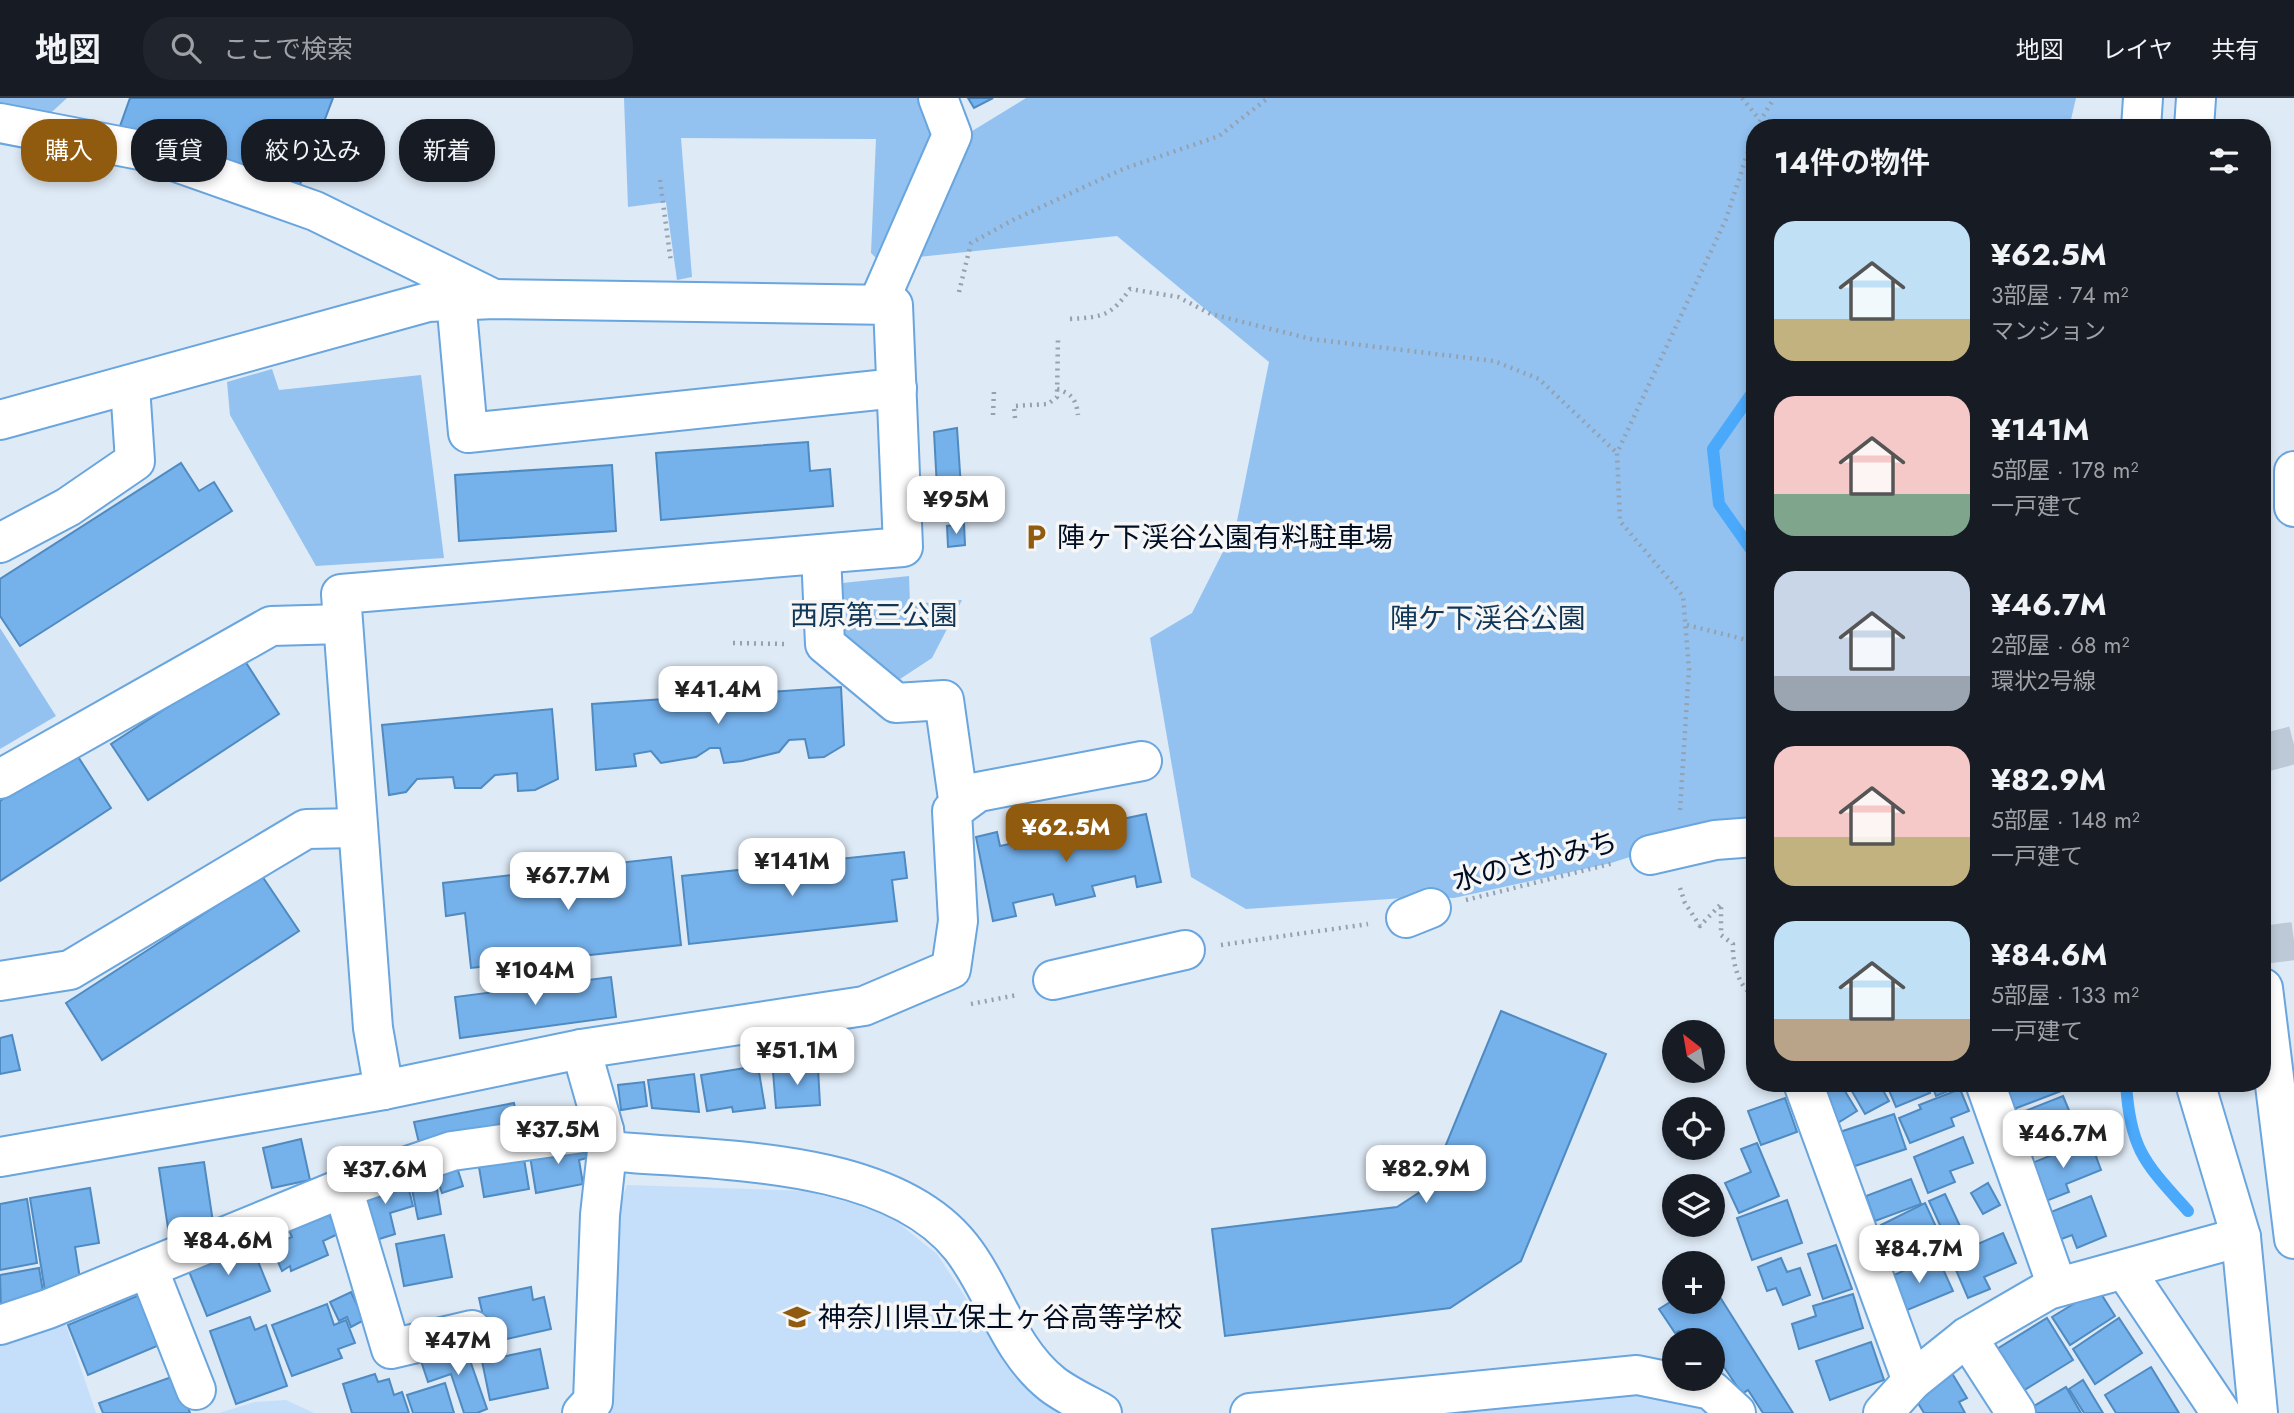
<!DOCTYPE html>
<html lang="ja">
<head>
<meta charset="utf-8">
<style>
  body { margin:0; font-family:Jost,"Noto Sans JP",sans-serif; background:#20242c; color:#f1f3f6; height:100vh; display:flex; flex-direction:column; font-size:26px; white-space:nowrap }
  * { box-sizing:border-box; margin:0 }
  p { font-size:23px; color:#9ea1a6 }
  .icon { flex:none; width:38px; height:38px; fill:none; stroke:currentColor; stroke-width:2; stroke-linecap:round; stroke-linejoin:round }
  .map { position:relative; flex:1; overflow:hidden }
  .panel { position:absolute; left:1746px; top:21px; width:525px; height:973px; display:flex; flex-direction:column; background:#171b24; border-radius:28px; box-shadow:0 4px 10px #0003 }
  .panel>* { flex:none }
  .top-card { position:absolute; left:21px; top:21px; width:665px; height:63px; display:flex; gap:14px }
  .needle { width:46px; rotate:329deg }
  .fabs { position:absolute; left:1662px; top:922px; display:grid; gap:14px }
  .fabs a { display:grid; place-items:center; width:63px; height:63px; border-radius:50%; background:#171b24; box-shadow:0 4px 10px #0003; font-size:35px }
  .price { position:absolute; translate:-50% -60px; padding:0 16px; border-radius:14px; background:#fff; color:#222; font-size:23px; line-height:46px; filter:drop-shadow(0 2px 4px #0008) }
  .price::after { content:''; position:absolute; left:50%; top:42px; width:21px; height:16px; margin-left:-10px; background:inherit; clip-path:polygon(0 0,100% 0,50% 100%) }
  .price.current { background:#905b0e; color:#fff }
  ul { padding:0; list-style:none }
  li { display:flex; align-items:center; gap:21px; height:175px; padding:0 28px }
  li span { display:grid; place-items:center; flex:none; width:196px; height:140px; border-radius:21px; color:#555 }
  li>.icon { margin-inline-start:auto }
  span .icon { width:84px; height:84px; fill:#fffc; stroke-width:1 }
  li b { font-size:30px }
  h2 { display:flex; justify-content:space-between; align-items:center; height:84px; padding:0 28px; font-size:30px }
  .pill { padding:0 24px; border-radius:28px; background:#171b24; box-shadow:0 4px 10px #0003; font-size:24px; line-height:63px }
  .pill.current { background:#905b0e; color:#fff }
  header { display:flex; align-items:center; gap:42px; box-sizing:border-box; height:98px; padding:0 35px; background:#171b24; border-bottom:2px solid #363941 }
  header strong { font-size:33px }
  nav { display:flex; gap:38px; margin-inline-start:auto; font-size:24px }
  .search { width:490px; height:63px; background:#20242c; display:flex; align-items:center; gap:18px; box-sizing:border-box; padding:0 24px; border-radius:28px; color:#9ea1a6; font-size:26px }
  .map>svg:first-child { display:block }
</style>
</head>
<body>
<header>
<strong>地図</strong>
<div class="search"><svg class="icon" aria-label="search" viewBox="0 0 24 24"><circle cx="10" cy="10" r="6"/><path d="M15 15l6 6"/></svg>ここで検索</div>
<nav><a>地図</a><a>レイヤ</a><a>共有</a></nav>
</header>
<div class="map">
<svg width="2294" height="1315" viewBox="0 0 2294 1315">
  <rect width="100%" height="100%" fill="#deeaf6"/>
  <!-- built -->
  <g fill="#c5dffa">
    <path d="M627,1087L805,1093L855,1106L892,1120L937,1156L1020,1282L1063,1315H603L615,1292L617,1115Z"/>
    <path d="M63,1218L96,1315H0V1239Z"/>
    <path d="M1638,1294L1699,1310L1706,1315H1444Z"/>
    <path d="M286,1302L314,1315H219L255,1304Z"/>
  </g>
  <!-- green -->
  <g fill="#93c2f0">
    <path d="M0,0H67L42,23L0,10Z"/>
    <path d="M624,0H922L934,42L878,162L871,155L876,41L681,40L692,179L677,182L666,104L628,109Z"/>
    <path d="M1026,0H2076L2069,30H1755V719L1611,765L1454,800L1419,799L1246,811L1191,779L1150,540L1192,515L1236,428L1269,264L1117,138L909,160L964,38Z"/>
    <path d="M272,271L279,292L421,277L444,460L316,468L230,317L227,284Z"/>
    <path d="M909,478L910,506L962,502L932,560L897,583L833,529V486Z"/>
    <path d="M0,530L56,618L0,651Z"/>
  </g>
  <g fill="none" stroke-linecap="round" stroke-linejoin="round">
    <!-- stream -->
    <g stroke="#4ba9fc" stroke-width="12">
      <path d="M1755,291L1713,351L1719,406L1755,457"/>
      <path d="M2126,985C2130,1052 2145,1065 2188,1113"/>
    </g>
  </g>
  <!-- building -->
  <g fill="#75b1eb" stroke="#4f8ac1" stroke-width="2">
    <path d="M130,0H333L296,97L119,31Z"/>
    <path d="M968,0H993L974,10Z"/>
    <path d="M957,330L961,389L937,390L934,334Z"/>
    <path d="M808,344L810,373L830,371L833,408L661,422L656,355Z"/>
    <path d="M181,365L199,393L214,384L232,413L20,548L0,518V481Z"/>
    <path d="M612,367L616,433L459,443L455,377Z"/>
    <path d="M964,426L965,447L948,449L947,428Z"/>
    <path d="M243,560L279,616L148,702L111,646Z"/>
    <path d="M841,589L844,647L824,659L809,660L805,641L789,642L779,654L742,663L724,665L720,650H710L696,659L661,665L651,653L634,656L636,668L596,672L592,606Z"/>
    <path d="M552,611L558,681L535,692L518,693L517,675L495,677L481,690H455L453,679L417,681L406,694L389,697L382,627Z"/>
    <path d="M75,654L111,710L0,783V703Z"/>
    <path d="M1146,716L1161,784L1137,789L1135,778L1092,788L1095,798L1056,807L1053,796L1013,805L1016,818L993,823L976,739L997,734L1000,748L1014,745L1015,751L1032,747L1031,741L1094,728L1096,735L1115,731L1113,723Z"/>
    <path d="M904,754L907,780L892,782L897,823L689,846L682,778Z"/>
    <path d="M671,759L681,847L471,870L465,815L446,818L443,785Z"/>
    <path d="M262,778L299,833L102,962L66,905Z"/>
    <path d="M611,879L616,919L460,940L455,899Z"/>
    <path d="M1501,913L1606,956L1521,1163L1450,1210L1225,1238L1212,1131L1397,1109L1429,1088Z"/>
    <path d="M12,937L20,972L0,976V940Z"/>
    <path d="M811,966V971L818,970L820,1007L776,1010L773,974L784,973V968Z"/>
    <path d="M758,968L765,1010L733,1014L732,1009L707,1013L701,977Z"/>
    <path d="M694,976L699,1014L652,1010L648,982Z"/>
    <path d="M644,984L647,1008L621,1012L618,987Z"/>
    <path d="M1830,985H1840L1857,1013L1836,1026L1817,993Z"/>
    <path d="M1853,985H1879L1889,1003L1865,1016L1849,988Z"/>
    <path d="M1886,985H1926L1930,995L1896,1009Z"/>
    <path d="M1931,985H1962L1963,987L1936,998Z"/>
    <path d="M2004,985H2082L2014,1011Z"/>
    <path d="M1960,991L1969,1013L1951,1020L1954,1028L1910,1045L1899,1020L1921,1011L1919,1007Z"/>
    <path d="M2063,998L2078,1034L2025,1056L2010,1019Z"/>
    <path d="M1785,1000L1797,1034L1761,1047L1748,1013Z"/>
    <path d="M514,1005L518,1026L419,1045L414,1024Z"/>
    <path d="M1894,1016L1906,1051L1852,1069L1840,1034Z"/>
    <path d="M1963,1039L1973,1065L1950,1073L1955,1084L1928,1095L1914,1059Z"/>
    <path d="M301,1041L310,1082L272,1090L263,1050Z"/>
    <path d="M584,1042L587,1060L579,1062L583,1086L536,1095L529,1052Z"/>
    <path d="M2090,1042L2101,1072L2066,1086L2069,1094L2041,1105L2027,1067Z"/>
    <path d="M1757,1045L1779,1098L1739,1115L1725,1085L1751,1074L1741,1051Z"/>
    <path d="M522,1049L529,1091L484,1099L477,1057Z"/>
    <path d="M454,1060L463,1088L442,1095L433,1067Z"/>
    <path d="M204,1064L214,1131L169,1137L159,1070Z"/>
    <path d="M434,1073L441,1116L418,1121L409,1077Z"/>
    <path d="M406,1080L413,1108L390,1115L395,1136L373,1143L359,1093Z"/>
    <path d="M1911,1081L1921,1106L1875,1123L1866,1098Z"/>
    <path d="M1988,1085L2000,1107L1983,1116L1971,1095Z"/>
    <path d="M90,1090L99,1145L75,1149L81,1187L45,1193L30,1100Z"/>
    <path d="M1945,1096L1965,1139L1949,1147L1929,1103Z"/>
    <path d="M2091,1098L2106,1138L2077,1150L2072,1137L2051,1145L2041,1118Z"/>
    <path d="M27,1101L37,1165L0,1172V1106Z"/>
    <path d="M1787,1102L1802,1145L1752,1162L1737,1120Z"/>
    <path d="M1925,1105L1938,1133L1910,1147L1915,1158L1893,1168L1884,1148L1890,1146L1881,1127Z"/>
    <path d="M327,1111L338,1136L323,1143L328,1157L291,1173L290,1168L282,1173L271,1148L292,1139L287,1128Z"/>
    <path d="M2003,1135L2016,1165L1984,1179L1990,1191L1968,1200L1950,1158Z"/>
    <path d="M444,1137L452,1179L404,1188L396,1146Z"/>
    <path d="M249,1141L270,1193L207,1218L186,1166Z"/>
    <path d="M1836,1147L1852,1191L1823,1201L1808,1156Z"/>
    <path d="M1937,1158L1953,1193L1900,1215L1885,1181Z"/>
    <path d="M1781,1160L1787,1174L1800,1170L1810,1197L1783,1207L1776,1190L1767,1193L1758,1169Z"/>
    <path d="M39,1170L45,1205L1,1212L0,1177Z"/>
    <path d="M1713,1188L1793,1315H1763L1748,1292L1742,1296L1724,1269L1717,1273L1713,1267V1242H1685L1679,1233L1675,1235L1659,1211L1675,1201V1204H1713Z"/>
    <path d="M531,1189L533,1202L544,1199L551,1231L489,1245L479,1200Z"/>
    <path d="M2098,1191L2115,1218L2070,1247L2052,1219Z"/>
    <path d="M149,1193L169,1243L88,1277L68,1227Z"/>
    <path d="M351,1194L364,1222L351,1229L347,1219L339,1223L330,1204Z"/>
    <path d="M1853,1196L1863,1230L1799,1251L1792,1226L1816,1218L1813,1208Z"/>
    <path d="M327,1206L334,1227L346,1222L355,1245L338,1251L342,1260L292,1278L272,1227Z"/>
    <path d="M250,1219L255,1232L266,1227L287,1288L236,1306L210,1233Z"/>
    <path d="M2047,1220L2073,1262L2018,1296L1992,1254Z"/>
    <path d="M2119,1220L2142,1255L2095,1286L2073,1251Z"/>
    <path d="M1871,1244L1884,1282L1830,1302L1816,1263Z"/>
    <path d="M465,1248L487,1311L477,1315H464L451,1276L428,1284L421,1263Z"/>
    <path d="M540,1251L548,1290L490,1302L482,1263Z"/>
    <path d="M2151,1269L2179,1315H2116L2105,1297Z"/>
    <path d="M1950,1272L1967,1300L1959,1304L1965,1315H1924L1912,1295Z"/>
    <path d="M375,1276L378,1284L389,1281L394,1297L402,1294L409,1315H352L343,1286Z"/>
    <path d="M177,1277L190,1315H103L99,1305Z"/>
    <path d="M2083,1282L2103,1315H2084L2069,1291Z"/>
    <path d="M445,1285L454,1315H413L407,1297Z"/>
    <path d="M2066,1289L2081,1315H2032L2029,1311Z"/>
  </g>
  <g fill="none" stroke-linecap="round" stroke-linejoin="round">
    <!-- minor-tunnel -->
    <g stroke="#bdc9d6" stroke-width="38" stroke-dasharray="38 19" stroke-linecap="butt">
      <path d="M2263,655L2294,647"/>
      <path d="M2263,847L2294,843"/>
    </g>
    <!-- minor casing -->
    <g stroke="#69a5de" stroke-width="42">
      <g id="minor">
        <path d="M0,25L145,53L315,113L492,200"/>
        <path d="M456,202L468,335L897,290"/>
        <path d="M878,206L952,37L938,0"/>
        <path d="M0,322L428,204L494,201L893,207L903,449L341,496L373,930L384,992"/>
        <path d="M0,445L68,409L135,363L130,288"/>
        <path d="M821,456L825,546L896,605L944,602L959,708"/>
        <path d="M0,681L271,528L343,526"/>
        <path d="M1650,757L1715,742L1755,739"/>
        <path d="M1406,820L1431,810"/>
        <path d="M1053,882L1185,852"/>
        <path d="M0,883L70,872L306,731L358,730"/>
        <path d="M581,951L604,1032L607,1053C713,1063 889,1058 961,1149C995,1192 1007,1250 1052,1286C1066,1297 1086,1306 1102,1315"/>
        <path d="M1803,985L1912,1283"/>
        <path d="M1985,985L2057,1188"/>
        <path d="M2195,985L2241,1139L2258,1315"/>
        <path d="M0,1059L384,992L581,951L864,908L951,871L958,823L952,713L978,694L1142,663"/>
        <path d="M343,1090L391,1251L472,1232"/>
        <path d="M148,1170L196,1292"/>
        <path d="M2125,1172L2221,1315"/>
        <path d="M0,1227L48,1211L343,1090L452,1053L604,1032"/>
        <path d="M1967,1239L2016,1315"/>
        <path d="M582,1315L593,1303L600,1117L607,1053"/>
        <path d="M1250,1315L1637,1277L1711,1292L1736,1315"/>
        <path d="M1883,1315L1912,1283L1967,1239L2048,1192L2241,1139"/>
      </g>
    </g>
    <!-- major casing -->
    <g stroke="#69a5de" stroke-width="42">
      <g id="major">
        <path d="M2141,30L2143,0"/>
        <path d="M2194,30L2196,0"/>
        <path d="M2294,373V409"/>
        <path d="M2263,890L2294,1141"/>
      </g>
    </g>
    <!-- path -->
    <g stroke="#94a1b0" stroke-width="4.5" stroke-dasharray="2 5" stroke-linecap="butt">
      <path d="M1742,0L1759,21"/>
      <path d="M1756,30L1774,0"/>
      <path d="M660,82L671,165"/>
      <path d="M959,194L971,145L1013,122L1123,71L1219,38L1268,0"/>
      <path d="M1070,221C1103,219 1111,218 1130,191L1178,199L1211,216L1311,241L1494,263L1539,281L1617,355"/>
      <path d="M1057,291C1072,296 1076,301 1078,317"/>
      <path d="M993,317L994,292"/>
      <path d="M1015,320L1014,308L1048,306L1057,299L1058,240"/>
      <path d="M1687,527L1755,544"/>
      <path d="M733,545L788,546"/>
      <path d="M1680,712L1689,571L1683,498L1620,423L1617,355L1726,121L1755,32"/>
      <path d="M1680,790L1685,805L1700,828L1721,806V837L1733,846C1732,863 1738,890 1755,898"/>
      <path d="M1466,802L1614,765"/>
      <path d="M1221,847L1368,826"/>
      <path d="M971,906L1017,897"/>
    </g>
    <!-- minor -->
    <use href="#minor" stroke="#fff" stroke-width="38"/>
    <!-- major -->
    <use href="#major" stroke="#fff" stroke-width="38"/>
  </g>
  <!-- icons -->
  <defs>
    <g id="parking-bare" transform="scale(2.1)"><path d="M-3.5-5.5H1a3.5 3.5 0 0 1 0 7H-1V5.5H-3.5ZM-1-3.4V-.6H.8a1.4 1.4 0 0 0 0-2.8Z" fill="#905b0e" stroke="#f6f6f6" stroke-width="2.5" paint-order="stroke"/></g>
    <g id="school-bare" transform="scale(2.1)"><path d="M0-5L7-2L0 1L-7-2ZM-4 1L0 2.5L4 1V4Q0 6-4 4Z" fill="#905b0e" stroke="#f6f6f6" stroke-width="2.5" paint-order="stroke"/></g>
  </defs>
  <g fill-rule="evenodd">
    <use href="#parking-bare" x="1036" y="439"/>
    <use href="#school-bare" x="797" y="1219"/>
  </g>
  <g text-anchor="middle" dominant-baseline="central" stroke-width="7" stroke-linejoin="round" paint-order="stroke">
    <!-- poi labels -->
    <g font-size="28" fill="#000e23" stroke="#f6f6f6" text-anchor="start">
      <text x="1057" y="439">陣ヶ下渓谷公園有料駐車場</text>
      <text x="818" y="1219">神奈川県立保土ヶ谷高等学校</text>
    </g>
    <!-- park labels -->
    <g font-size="28" fill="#113758" stroke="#f6f6f6">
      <text x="874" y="517">西原第三公園</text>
      <text x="1488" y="520">陣ケ下渓谷公園</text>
    </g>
    <!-- street labels -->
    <g font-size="28" fill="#000e23" stroke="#f6f6f6">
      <text transform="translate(1535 763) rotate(-14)">水のさかみち</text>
    </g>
  </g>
</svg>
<div class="fabs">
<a><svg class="needle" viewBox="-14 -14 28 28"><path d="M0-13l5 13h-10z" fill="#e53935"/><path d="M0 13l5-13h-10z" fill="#9ea1a6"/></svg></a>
<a><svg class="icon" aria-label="locate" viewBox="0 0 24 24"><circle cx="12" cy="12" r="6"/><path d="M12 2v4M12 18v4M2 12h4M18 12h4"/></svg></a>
<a><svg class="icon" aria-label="layers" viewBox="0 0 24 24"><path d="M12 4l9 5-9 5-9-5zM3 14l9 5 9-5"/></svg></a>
<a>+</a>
<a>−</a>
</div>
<b class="price" style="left:956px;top:438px">¥95M</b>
<b class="price" style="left:718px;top:628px">¥41.4M</b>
<b class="price current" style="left:1066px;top:766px">¥62.5M</b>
<b class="price" style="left:792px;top:800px">¥141M</b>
<b class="price" style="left:568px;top:814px">¥67.7M</b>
<b class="price" style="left:535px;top:909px">¥104M</b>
<b class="price" style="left:797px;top:989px">¥51.1M</b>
<b class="price" style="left:558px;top:1068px">¥37.5M</b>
<b class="price" style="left:2063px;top:1072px">¥46.7M</b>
<b class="price" style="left:1426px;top:1107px">¥82.9M</b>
<b class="price" style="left:385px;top:1108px">¥37.6M</b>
<b class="price" style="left:228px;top:1179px">¥84.6M</b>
<b class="price" style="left:1919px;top:1187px">¥84.7M</b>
<b class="price" style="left:458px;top:1279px">¥47M</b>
<div class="top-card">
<a class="pill current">購入</a>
<a class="pill">賃貸</a>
<a class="pill">絞り込み</a>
<a class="pill">新着</a>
</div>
<section class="panel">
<h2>14件の物件<svg class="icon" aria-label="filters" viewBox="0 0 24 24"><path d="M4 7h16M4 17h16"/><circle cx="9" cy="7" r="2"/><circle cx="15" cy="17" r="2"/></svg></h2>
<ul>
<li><span style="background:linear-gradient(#bfe0f5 70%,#c2b280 0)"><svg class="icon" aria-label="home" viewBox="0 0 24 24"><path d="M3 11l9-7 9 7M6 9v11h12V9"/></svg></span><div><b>¥62.5M</b><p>3部屋 · 74 m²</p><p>マンション</p></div></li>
<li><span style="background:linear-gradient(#f6c9c9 70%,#7fa58c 0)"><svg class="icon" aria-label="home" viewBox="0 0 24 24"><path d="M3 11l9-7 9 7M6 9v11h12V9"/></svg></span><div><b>¥141M</b><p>5部屋 · 178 m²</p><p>一戸建て</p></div></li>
<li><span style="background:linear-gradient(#c9d6e8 75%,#9aa5b1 0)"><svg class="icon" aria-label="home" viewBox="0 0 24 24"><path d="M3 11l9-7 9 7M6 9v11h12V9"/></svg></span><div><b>¥46.7M</b><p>2部屋 · 68 m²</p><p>環状2号線</p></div></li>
<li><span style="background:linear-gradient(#f6c9c9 65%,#c2b280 0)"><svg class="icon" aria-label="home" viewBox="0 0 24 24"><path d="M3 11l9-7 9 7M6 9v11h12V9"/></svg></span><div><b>¥82.9M</b><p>5部屋 · 148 m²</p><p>一戸建て</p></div></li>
<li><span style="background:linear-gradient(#bfe0f5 70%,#b9a48a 0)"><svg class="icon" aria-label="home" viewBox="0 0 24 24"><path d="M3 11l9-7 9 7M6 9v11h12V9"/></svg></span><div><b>¥84.6M</b><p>5部屋 · 133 m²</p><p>一戸建て</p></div></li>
</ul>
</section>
</div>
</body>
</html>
